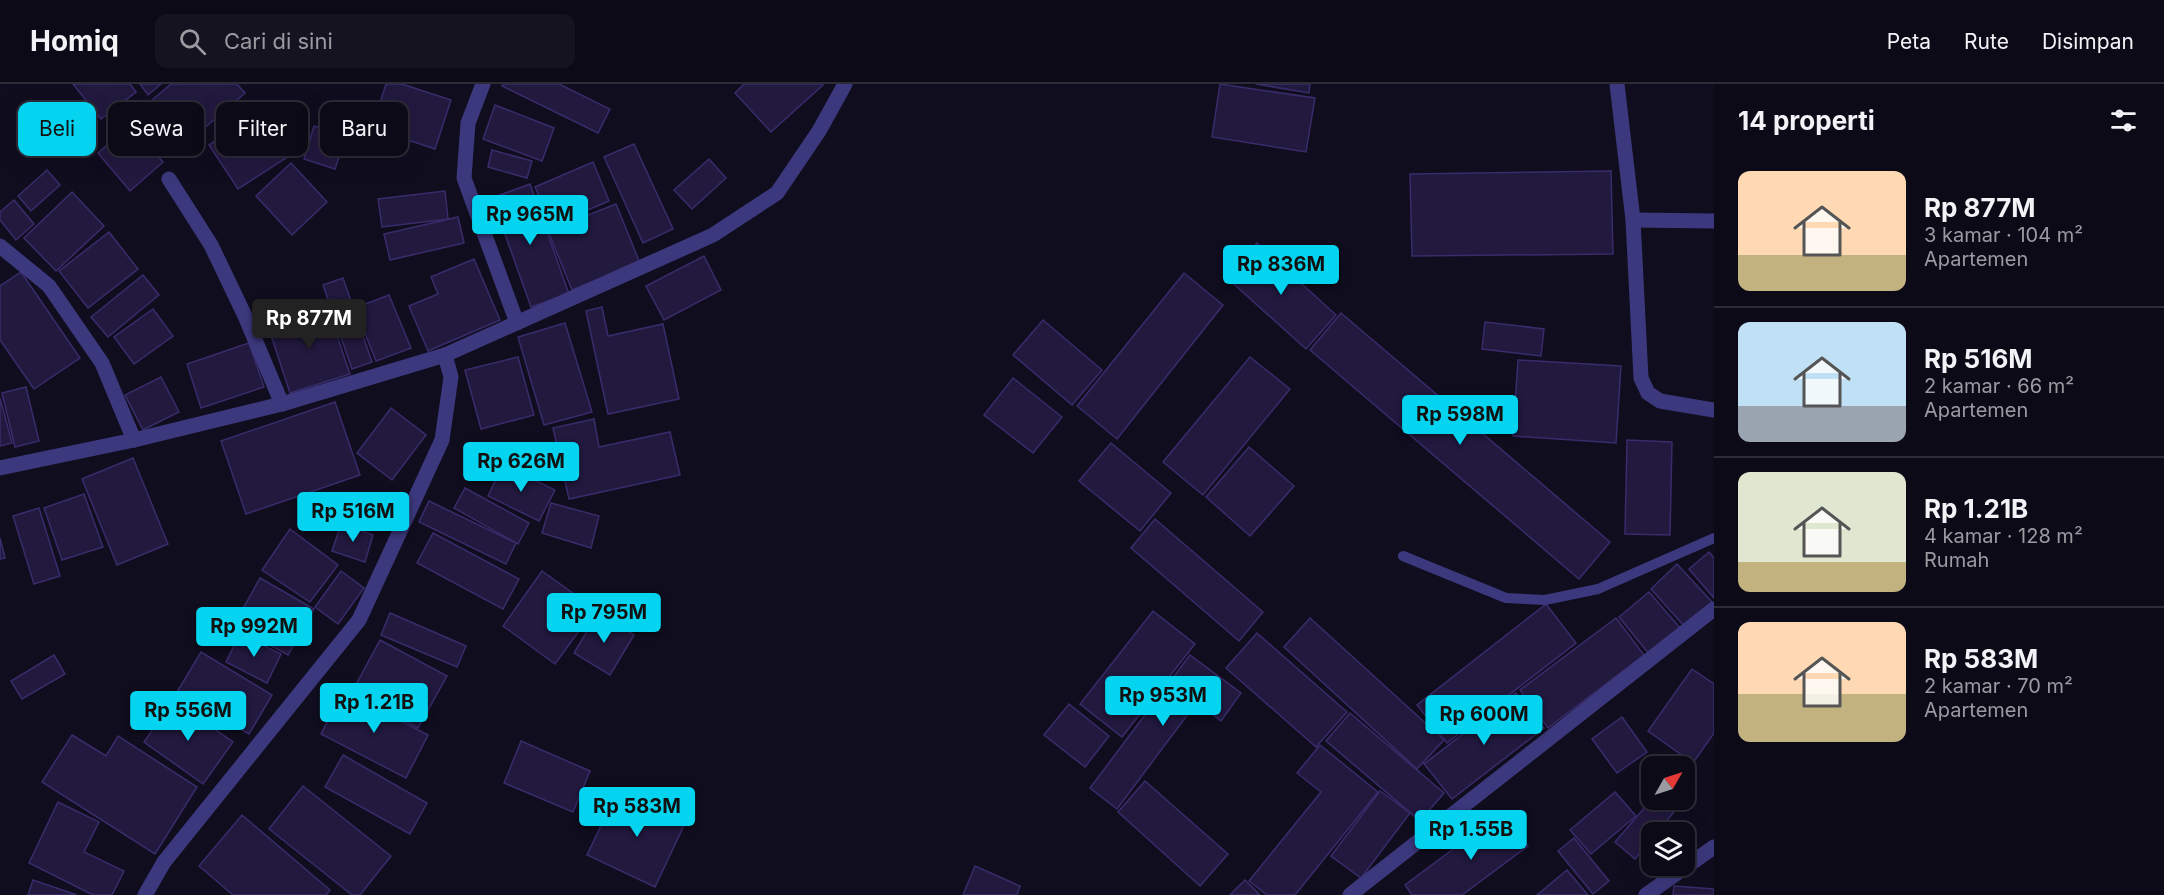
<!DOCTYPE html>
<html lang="id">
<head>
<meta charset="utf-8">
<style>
  body { margin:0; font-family:Inter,sans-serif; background:#151320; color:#f1f3f6; height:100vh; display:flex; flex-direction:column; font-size:22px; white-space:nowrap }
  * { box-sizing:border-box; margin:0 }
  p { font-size:20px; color:#9a9aa1 }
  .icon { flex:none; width:33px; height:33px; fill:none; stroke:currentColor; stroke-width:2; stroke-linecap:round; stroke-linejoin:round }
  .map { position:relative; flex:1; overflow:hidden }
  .drawer { display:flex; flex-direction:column; background:#0c0a17; width:450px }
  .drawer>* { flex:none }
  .guide { position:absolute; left:18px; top:18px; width:570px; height:54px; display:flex; gap:12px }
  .needle { width:39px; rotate:51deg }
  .fabs { position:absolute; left:1641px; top:672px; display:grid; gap:12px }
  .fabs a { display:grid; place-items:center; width:54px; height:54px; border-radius:12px; background:#0c0a17; box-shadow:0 6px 24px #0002,0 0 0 2px #2c2b36; font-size:30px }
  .price { position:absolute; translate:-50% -51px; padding:0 14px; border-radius:6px; background:#05d4f0; color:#111; font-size:20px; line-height:39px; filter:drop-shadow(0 2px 3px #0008) }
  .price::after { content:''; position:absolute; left:50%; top:36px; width:18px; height:14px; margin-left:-9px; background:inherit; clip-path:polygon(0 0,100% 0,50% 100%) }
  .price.on { background:#222; color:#fff }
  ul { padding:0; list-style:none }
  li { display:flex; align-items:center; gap:18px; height:150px; padding:0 24px }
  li+li { border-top:2px solid #2c2b36 }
  li span { display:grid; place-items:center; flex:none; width:168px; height:120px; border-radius:12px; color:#555 }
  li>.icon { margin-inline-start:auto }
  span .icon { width:72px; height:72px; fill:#fffc; stroke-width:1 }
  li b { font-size:26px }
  h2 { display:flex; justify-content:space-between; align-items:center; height:72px; padding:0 24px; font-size:26px }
  .tag { padding:0 21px; border-radius:12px; background:#0c0a17; box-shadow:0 6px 24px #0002,0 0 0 2px #2c2b36; font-size:21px; line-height:54px }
  .tag.on { background:#05d4f0; color:#111 }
  header { display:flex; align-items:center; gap:36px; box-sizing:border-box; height:84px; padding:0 30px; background:#0c0a17; border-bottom:2px solid #2c2b36 }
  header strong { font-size:28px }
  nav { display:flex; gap:33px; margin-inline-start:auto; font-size:21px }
  .search { width:420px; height:54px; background:#151320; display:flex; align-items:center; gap:15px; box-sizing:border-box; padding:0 21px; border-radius:12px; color:#9a9aa1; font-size:22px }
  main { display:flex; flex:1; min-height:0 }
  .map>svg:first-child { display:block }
</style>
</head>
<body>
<header>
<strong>Homiq</strong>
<div class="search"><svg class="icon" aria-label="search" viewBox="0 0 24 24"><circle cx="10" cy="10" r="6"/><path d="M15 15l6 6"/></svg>Cari di sini</div>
<nav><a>Peta</a><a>Rute</a><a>Disimpan</a></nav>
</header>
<main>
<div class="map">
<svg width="1714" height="811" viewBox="0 0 1714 811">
  <rect width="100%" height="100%" fill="#100d1f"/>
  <!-- building -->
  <g fill="#22193f" stroke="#392c6b" stroke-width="1.5">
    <path d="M73,0H130L136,8L101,35Z"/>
    <path d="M140,0H161L148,11Z"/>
    <path d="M171,0H237L245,9L188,58L152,16Z"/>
    <path d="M386,0H402L451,16L435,65L372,44Z"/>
    <path d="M503,0H559L610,25L598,49L502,2Z"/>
    <path d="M744,0H822L823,1L771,48L735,9Z"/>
    <path d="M1220,0L1315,14L1306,68L1212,53Z"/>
    <path d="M1256,0H1310L1309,9Z"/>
    <path d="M495,21L554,44L542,77L483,55Z"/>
    <path d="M256,30L286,74L238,105L209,61Z"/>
    <path d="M130,41L163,78L130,107L98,69Z"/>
    <path d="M314,42L346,52L335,85L304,75Z"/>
    <path d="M634,60L673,145L643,159L604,73Z"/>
    <path d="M492,66L532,77L527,94L488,83Z"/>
    <path d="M709,75L726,94L692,125L674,106Z"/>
    <path d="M593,78L609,117L552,141L535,103Z"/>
    <path d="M291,79L327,118L292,151L256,112Z"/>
    <path d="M47,86L60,101L31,127L18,112Z"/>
    <path d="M1611,87L1613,170L1412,172L1410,90Z"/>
    <path d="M530,100L569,210L531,223L492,114Z"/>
    <path d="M445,107L448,135L382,143L378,115Z"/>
    <path d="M72,108L104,142L56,187L24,154Z"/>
    <path d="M14,116L34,140L16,156L0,136V128Z"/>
    <path d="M616,120L640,179L572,206L548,147Z"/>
    <path d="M458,133L464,159L390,176L384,150Z"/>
    <path d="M109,148L138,185L88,224L59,187Z"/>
    <path d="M1257,159L1336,231L1306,265L1226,193Z"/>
    <path d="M704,172L721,206L664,236L646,202Z"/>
    <path d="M474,175L500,236L428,267L409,222L438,210L431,193Z"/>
    <path d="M21,188L80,274L34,305L0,256V202Z"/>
    <path d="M1184,189L1223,221L1117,355L1077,322Z"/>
    <path d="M143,191L159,211L108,253L91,233Z"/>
    <path d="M343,194L372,278L352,285L323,201Z"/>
    <path d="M389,211L411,264L376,277L355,224Z"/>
    <path d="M327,222L350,290L290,309L268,242Z"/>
    <path d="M602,223L608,252L663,240L679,315L608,330L586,227Z"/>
    <path d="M153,225L173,252L134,280L114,253Z"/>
    <path d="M1341,229L1610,458L1579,495L1310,266Z"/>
    <path d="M1043,236L1102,286L1072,321L1013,271Z"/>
    <path d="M1485,238L1544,245L1541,272L1482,265Z"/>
    <path d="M565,239L592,328L544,341L518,253Z"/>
    <path d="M249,259L264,303L201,324L187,280Z"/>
    <path d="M518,273L534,331L481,345L465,286Z"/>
    <path d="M1250,273L1290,305L1203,411L1163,378Z"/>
    <path d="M1518,276L1621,282L1616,359L1513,352Z"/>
    <path d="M161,293L179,328L143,346L125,311Z"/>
    <path d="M1013,294L1062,333L1033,369L984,331Z"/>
    <path d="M26,303L39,357L15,363L2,309Z"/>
    <path d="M0,314L12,359L0,362Z"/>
    <path d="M335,318L360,391L246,430L221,357Z"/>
    <path d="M391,324L426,351L392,396L357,369Z"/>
    <path d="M594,335L599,363L670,348L680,391L569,415L553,344Z"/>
    <path d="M1627,356L1672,358L1670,451L1625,450Z"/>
    <path d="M1111,359L1171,409L1140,447L1079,397Z"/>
    <path d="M1249,363L1294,402L1250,452L1206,413Z"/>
    <path d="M133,374L168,460L117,481L82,395Z"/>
    <path d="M503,381L555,406L539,437L488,412Z"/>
    <path d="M465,404L529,439L518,460L454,424Z"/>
    <path d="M84,410L103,463L62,476L44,424Z"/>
    <path d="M429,417L516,459L506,480L419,438Z"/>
    <path d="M551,419L599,432L591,464L542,449Z"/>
    <path d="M39,424L60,492L34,500L13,432Z"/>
    <path d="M1155,435L1263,528L1239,557L1131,464Z"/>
    <path d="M341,440L373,451L365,478L332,467Z"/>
    <path d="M290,445L338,481L310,518L262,486Z"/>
    <path d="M433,449L519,495L503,525L417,479Z"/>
    <path d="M0,454L5,474L0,475Z"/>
    <path d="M1709,468L1714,474V514L1689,485Z"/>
    <path d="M1677,480L1712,518L1685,543L1651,505Z"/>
    <path d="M341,487L364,504L338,540L315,523Z"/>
    <path d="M542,487L595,525L555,580L503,542Z"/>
    <path d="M260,494L314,525L288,571L234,541Z"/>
    <path d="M1649,508L1680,544L1649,570L1619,533Z"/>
    <path d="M1546,520L1576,559L1447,659L1417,621Z"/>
    <path d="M1153,527L1195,560L1122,653L1080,620Z"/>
    <path d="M390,529L466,562L457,583L381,551Z"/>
    <path d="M598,529L634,551L610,591L574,569Z"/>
    <path d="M1310,534L1444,656L1417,685L1284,563Z"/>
    <path d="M1616,534L1644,571L1548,644L1520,606Z"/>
    <path d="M1257,549L1347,628L1316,663L1226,584Z"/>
    <path d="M240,550L281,570L267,599L226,578Z"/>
    <path d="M380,556L447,592L418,644L352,608Z"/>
    <path d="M201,568L272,611L249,650L177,608Z"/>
    <path d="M54,571L65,590L22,615L11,597Z"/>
    <path d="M1190,571L1241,609L1221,637L1197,618L1117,725L1090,704Z"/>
    <path d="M1692,585L1714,600V649L1693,679L1648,647Z"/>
    <path d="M343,607L428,651L406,694L321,650Z"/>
    <path d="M1516,609L1544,644L1452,715L1424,680Z"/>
    <path d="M173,616L233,658L203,700L144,658Z"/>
    <path d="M1069,620L1109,652L1085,683L1044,651Z"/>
    <path d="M1350,629L1444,709L1420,737L1326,657Z"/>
    <path d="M1622,633L1647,668L1617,689L1592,655Z"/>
    <path d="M72,651L106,672L118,652L197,703L155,770L42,698Z"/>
    <path d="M521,657L590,687L573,728L504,699Z"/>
    <path d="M1320,661L1378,708L1295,811H1267L1249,797L1321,708L1297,689Z"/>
    <path d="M343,671L427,719L410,750L325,703Z"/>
    <path d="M1145,697L1228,770L1200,802L1118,728Z"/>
    <path d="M303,702L391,772L360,811H352L269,745Z"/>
    <path d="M1684,702L1691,708L1657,748H1652V755L1635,775L1615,758L1652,715L1684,716Z"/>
    <path d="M619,704L686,737L655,803L587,771Z"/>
    <path d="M1380,707L1410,729L1361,794L1331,772Z"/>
    <path d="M1615,708L1636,732L1591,770L1570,746Z"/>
    <path d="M58,718L99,738L84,768L124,787L112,811H93L29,779Z"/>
    <path d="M1503,728L1528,762L1462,811H1412L1405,801Z"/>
    <path d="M242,731L330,806L326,811H233L199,782Z"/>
    <path d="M1574,754L1609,797L1593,810L1558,767Z"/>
    <path d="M975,782L1020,802L1017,811H963Z"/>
    <path d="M1567,786L1588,811H1537Z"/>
    <path d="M33,796L77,811H28Z"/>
    <path d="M1245,796L1260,811H1230Z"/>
    <path d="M1674,802L1714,805V811H1673Z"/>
  </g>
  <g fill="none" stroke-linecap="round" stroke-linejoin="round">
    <!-- lane -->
    <path stroke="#3c387d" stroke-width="10" d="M1403,472L1506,514L1545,516L1598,505L1714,454"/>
    <!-- street -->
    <g stroke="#3c387d" stroke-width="15">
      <path d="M483,0L468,39L464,94L517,239"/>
      <path d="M1617,0L1633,136L1641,294L1648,309L1660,317L1714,326"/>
      <path d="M169,95L211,161L245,232L282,320"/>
      <path d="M1633,136L1714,137"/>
      <path d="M0,162L49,202L102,279L134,356"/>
      <path d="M0,384L134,356L282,320L445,271L713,151L777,109L819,47L845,0"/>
      <path d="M145,811L164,778L359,536L442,356L451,293L445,271"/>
      <path d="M1350,811L1714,525"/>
      <path d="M1646,811L1714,763"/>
    </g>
  </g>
</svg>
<div class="fabs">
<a><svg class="needle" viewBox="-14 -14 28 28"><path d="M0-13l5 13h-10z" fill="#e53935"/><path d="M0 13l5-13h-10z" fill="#9a9aa1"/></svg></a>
<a><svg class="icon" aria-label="layers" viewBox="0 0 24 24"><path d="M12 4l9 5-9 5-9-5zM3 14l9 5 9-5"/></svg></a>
</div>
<b class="price" style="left:530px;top:162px">Rp 965M</b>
<b class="price" style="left:1281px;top:212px">Rp 836M</b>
<b class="price on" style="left:309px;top:266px">Rp 877M</b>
<b class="price" style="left:1460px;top:362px">Rp 598M</b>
<b class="price" style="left:521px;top:409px">Rp 626M</b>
<b class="price" style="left:353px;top:459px">Rp 516M</b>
<b class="price" style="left:604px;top:560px">Rp 795M</b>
<b class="price" style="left:254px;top:574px">Rp 992M</b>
<b class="price" style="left:1163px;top:643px">Rp 953M</b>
<b class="price" style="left:374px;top:650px">Rp 1.21B</b>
<b class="price" style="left:188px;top:658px">Rp 556M</b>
<b class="price" style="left:1484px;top:662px">Rp 600M</b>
<b class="price" style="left:637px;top:754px">Rp 583M</b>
<b class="price" style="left:1471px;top:777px">Rp 1.55B</b>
<div class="guide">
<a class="tag on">Beli</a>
<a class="tag">Sewa</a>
<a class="tag">Filter</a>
<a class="tag">Baru</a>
</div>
</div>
<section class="drawer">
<h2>14 properti<svg class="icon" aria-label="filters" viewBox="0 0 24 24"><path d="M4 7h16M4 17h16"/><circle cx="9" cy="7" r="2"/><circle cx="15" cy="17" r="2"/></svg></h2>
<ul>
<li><span style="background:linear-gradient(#ffd9b3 70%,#c2b280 0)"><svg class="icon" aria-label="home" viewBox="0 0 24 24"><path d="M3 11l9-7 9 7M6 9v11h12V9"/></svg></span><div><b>Rp 877M</b><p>3 kamar · 104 m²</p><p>Apartemen</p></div></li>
<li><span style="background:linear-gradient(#bfe0f5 70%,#9aa5b1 0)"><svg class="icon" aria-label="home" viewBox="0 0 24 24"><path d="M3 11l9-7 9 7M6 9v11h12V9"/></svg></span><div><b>Rp 516M</b><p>2 kamar · 66 m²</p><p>Apartemen</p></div></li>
<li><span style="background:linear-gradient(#dfe7d0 75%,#c2b280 0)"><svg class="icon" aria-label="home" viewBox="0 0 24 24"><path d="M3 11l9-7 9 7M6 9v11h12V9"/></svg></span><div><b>Rp 1.21B</b><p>4 kamar · 128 m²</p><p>Rumah</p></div></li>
<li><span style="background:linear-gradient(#ffd9b3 60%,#c2b280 0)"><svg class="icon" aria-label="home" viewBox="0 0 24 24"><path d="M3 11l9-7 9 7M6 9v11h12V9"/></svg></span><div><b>Rp 583M</b><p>2 kamar · 70 m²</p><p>Apartemen</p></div></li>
</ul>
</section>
</main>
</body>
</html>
